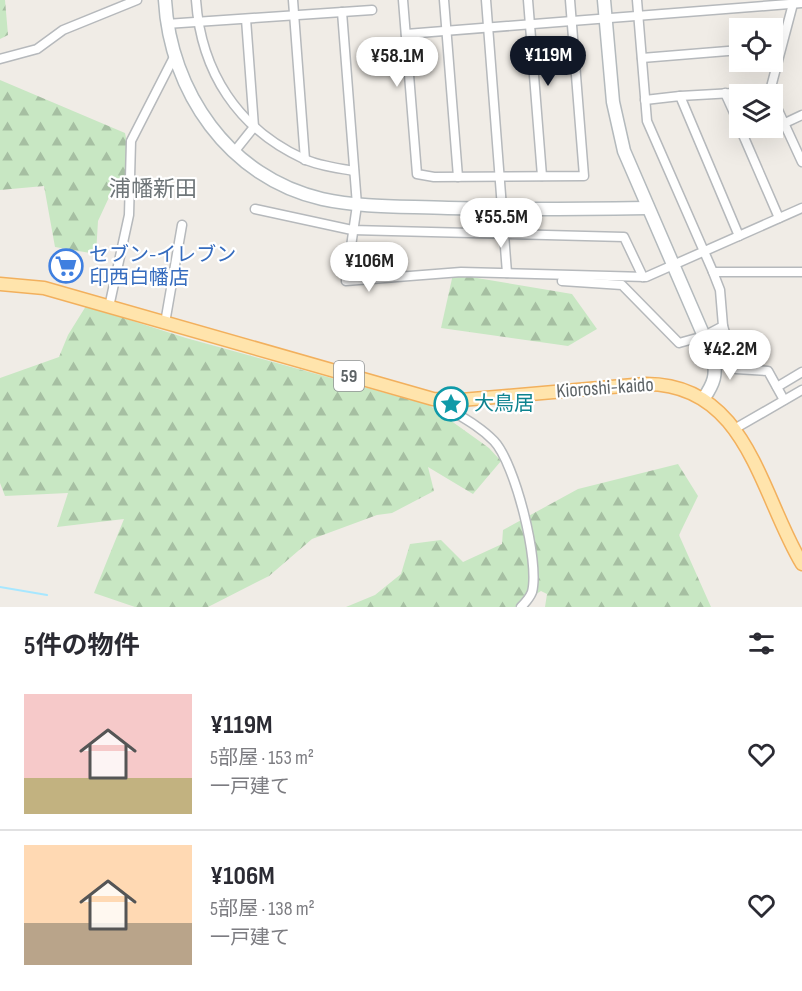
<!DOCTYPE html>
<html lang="ja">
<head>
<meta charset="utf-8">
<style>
  body { margin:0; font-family:"Sofia Sans Condensed","Noto Sans JP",sans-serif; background:#f2f2f3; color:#2b2b33; height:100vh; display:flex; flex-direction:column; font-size:22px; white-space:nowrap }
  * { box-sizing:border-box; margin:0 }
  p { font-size:20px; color:#7c7c81 }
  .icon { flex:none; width:33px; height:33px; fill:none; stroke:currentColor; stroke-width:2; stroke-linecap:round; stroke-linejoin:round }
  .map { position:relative; height:607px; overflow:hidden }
  .sheet { display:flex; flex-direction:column; background:#fff; flex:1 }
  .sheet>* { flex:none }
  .buttons { position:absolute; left:729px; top:18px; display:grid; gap:12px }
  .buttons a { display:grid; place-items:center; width:54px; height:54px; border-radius:0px; background:#fff; box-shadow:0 6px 24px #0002; font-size:30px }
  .price { position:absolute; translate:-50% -51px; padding:0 14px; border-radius:21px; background:#fff; color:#222; font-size:20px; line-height:39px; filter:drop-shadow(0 2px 3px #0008) }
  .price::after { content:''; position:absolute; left:50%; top:36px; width:18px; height:14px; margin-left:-9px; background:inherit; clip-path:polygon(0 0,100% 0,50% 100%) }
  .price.current { background:#111827; color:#fff }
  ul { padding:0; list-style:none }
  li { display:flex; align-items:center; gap:18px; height:150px; padding:0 24px }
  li+li { border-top:2px solid #e1e1e2 }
  li span { display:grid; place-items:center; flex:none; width:168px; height:120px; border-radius:0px; color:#555 }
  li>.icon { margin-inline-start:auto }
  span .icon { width:72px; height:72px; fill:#fffc; stroke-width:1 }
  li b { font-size:26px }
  h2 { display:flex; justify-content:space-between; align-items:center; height:72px; padding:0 24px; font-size:26px }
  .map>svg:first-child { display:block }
</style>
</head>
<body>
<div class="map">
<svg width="802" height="607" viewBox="0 0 802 607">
  <defs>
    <pattern id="forest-firs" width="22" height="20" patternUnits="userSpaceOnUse" patternTransform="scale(1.5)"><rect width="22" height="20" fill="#c8e7c3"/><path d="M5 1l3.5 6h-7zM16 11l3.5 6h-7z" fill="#a6bfa2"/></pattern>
  </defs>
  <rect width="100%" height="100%" fill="#f0ece6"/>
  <!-- forest -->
  <g fill="url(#forest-firs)">
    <path d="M0,0H5L8,35L0,39Z"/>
    <path d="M0,80L125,133L136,190L111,193L98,221L96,254L55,247L44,186L0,190Z"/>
    <path d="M453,274L572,294L597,329L568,346L441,328Z"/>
    <path d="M86,306L186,338L429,405L489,448L501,461L473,494L428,467L434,491L392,513L377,515L312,539L269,576L208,607H135L94,593L124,519L57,527L68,493L5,496L0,483V378L59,357L68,335Z"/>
    <path d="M678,464L698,496L679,535L711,607H545L547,594L541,591L515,607H346L375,595L401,574L410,544L441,540L463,562L502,544L503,530L578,489Z"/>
  </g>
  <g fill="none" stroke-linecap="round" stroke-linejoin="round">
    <!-- stream -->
    <path stroke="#a7e7ff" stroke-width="2" d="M0,587L47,595"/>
    <!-- street casing -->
    <g stroke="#b6b9bc" stroke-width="11">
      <g id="street">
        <path d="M196,0C201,72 238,129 304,159C319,166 338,168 354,171"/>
        <path d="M293,0L305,160"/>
        <path d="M403,0L417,174L434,177L584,176L570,0"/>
        <path d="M444,0L458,177"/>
        <path d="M486,0L507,273"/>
        <path d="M528,0L542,176"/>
        <path d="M637,0L647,121L713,272"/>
        <path d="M342,12L357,205L346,281L461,272L646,277L802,208"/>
        <path d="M166,24L372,10"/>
        <path d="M406,34L802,3"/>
        <path d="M642,58L740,50"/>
        <path d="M0,59L37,49L63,30L137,0"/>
        <path d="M725,93L740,126"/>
        <path d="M771,94L770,91L794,0"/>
        <path d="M680,96L770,91"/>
        <path d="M772,97L802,162"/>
        <path d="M645,100L680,96L739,236"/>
        <path d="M785,123L802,115"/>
        <path d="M740,128L779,218"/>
        <path d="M234,152L254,127L246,19"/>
        <path d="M255,209L352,230L624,237L643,277"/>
        <path d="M562,281L622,285L679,343L704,336L723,326L720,290L713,272H802"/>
        <path d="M109,307L129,215L131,141L174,57"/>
        <path d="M165,323L182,225"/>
        <path d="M723,326L736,369L768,371L784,400"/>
        <path d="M777,387L802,372"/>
        <path d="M433,399C453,413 477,423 494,441C515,463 540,562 532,592C530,597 525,603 521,607"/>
        <path d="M736,428L802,390"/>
      </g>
    </g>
    <!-- secondary casing -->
    <g stroke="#b4babd" stroke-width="15">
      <g id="secondary">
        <path d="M165,0C170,91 229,178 322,199C363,208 406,206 448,208C515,210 581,209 648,208"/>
        <path d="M604,0L613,102L624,151L713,357C717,375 714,383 704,398"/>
      </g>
    </g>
    <!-- primary casing -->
    <g stroke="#f2b05d" stroke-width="15">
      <path id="primary" d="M0,284L44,288L433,399L461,400L645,384C747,383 760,494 802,564"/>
    </g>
    <!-- street -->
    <use href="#street" stroke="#fff" stroke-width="8"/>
    <!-- secondary -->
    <use href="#secondary" stroke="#fff" stroke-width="12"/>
    <!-- primary -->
    <use href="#primary" stroke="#ffe4ac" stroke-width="12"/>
  </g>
  <!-- icons -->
  <defs>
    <g id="supermarket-ring" transform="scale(1.725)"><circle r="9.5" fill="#fff" stroke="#3f7fe0" stroke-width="1.5"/><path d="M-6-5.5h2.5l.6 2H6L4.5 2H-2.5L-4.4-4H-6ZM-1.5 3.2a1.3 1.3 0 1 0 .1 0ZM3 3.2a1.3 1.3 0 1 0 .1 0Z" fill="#3f7fe0"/></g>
    <g id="sight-ring" transform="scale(1.725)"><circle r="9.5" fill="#fff" stroke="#0f9aa8" stroke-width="1.5"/><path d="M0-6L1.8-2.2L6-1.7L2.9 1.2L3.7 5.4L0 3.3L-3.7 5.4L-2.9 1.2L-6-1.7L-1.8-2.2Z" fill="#0f9aa8"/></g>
  </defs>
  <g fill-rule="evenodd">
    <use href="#supermarket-ring" x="66" y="266"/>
    <use href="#sight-ring" x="451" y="404"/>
  </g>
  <g text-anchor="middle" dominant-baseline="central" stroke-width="4.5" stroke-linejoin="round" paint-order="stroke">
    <!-- shield labels -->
    <rect fill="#fff" stroke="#8e9294" stroke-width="1.5" x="334" y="361" width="30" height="30" rx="4.5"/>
    <g font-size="18" font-weight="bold" fill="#5d6366">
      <text x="349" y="376">59</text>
    </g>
    <!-- shop labels -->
    <g font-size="20" fill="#366cbe" stroke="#fff" text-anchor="start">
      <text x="89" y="255">セブン-イレブン<tspan x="89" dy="23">印西白幡店</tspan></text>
    </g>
    <!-- street labels -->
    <g font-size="20" fill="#5d6366" stroke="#fff">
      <text transform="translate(605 388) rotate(-4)">Kioroshi-kaido</text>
    </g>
    <!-- culture labels -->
    <g font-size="20" fill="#0d838f" stroke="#fff" text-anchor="start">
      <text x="474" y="404">大鳥居</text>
    </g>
    <!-- quarter labels -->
    <g font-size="22" fill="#6e7578" stroke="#fff">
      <text x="153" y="189">浦幡新田</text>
    </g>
  </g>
</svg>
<div class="buttons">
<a><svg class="icon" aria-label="locate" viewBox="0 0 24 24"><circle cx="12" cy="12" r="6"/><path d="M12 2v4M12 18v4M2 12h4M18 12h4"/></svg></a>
<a><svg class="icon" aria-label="layers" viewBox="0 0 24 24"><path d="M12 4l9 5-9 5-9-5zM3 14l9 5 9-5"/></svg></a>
</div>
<b class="price current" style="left:548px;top:87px">¥119M</b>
<b class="price" style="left:397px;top:88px">¥58.1M</b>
<b class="price" style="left:501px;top:249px">¥55.5M</b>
<b class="price" style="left:369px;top:293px">¥106M</b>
<b class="price" style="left:730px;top:381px">¥42.2M</b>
</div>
<section class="sheet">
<h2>5件の物件<svg class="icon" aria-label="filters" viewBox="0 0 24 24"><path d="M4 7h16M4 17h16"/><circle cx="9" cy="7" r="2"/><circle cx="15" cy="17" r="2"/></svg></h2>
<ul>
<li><span style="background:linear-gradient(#f6c9c9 70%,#c2b280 0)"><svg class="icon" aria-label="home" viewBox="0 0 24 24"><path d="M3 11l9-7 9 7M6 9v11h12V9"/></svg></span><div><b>¥119M</b><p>5部屋 · 153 m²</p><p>一戸建て</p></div><svg class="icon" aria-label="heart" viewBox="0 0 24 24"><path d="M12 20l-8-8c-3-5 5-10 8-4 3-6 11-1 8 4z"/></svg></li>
<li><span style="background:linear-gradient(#ffd9b3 65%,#b9a48a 0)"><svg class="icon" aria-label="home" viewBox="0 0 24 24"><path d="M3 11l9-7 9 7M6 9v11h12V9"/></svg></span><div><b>¥106M</b><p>5部屋 · 138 m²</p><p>一戸建て</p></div><svg class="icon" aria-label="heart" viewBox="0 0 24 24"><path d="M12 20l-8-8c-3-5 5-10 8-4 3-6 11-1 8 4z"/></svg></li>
</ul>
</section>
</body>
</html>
